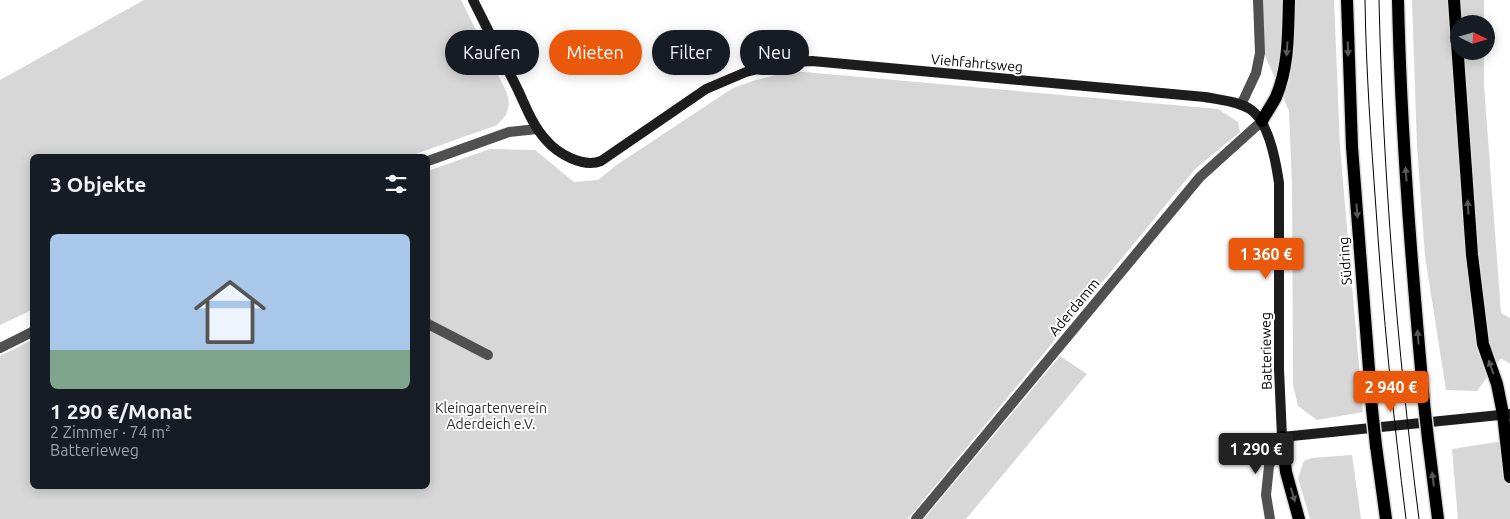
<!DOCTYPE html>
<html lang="de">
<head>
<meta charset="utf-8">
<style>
  body { margin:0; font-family:Ubuntu,sans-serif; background:#20242c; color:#f1f3f6; height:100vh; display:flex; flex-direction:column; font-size:19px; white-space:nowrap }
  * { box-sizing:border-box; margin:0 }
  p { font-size:16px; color:#9ea1a6 }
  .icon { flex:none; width:28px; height:28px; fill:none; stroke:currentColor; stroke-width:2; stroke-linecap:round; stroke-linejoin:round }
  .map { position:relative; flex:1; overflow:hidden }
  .panel { position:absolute; left:30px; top:154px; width:400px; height:335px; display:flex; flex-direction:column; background:#171b24; border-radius:8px; box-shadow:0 2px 12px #0003 }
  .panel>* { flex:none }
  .hud { position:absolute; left:445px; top:30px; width:475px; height:45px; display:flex; gap:10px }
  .needle { width:32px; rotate:95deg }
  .buttons { position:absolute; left:1450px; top:15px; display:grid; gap:10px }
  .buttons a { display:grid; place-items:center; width:45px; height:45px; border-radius:50%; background:#171b24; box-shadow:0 2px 12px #0003; font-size:25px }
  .price { position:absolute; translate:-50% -42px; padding:0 11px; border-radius:5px; background:#ea580c; color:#fff; font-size:16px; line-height:32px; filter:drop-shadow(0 1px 2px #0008) }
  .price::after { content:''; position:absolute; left:50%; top:30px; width:15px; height:11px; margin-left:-8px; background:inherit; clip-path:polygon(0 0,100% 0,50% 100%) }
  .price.active { background:#222; color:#fff }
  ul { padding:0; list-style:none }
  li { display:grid; align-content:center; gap:10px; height:265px; padding:0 20px }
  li+li { border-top:1px solid #363941 }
  li span { display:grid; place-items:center; height:155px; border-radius:8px; color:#555 }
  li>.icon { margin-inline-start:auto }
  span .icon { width:90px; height:90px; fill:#fffc; stroke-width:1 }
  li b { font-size:21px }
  h2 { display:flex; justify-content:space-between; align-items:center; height:60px; padding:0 20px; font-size:21px }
  .pill { padding:0 18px; border-radius:22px; background:#171b24; box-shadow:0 2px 12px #0003; font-size:18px; line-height:45px }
  .pill.active { background:#ea580c; color:#fff }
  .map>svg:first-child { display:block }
</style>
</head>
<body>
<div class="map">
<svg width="1510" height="519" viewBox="0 0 1510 519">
  <rect width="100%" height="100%" fill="#fff"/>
  <!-- green -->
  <g fill="#d7d7d7">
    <path d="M144,0H461L507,93L509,104L506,115L497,125L410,156H32V310L0,325V80Z"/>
    <path d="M1262,0H1334L1340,147L1363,412L1317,420L1298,406L1293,385L1292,185L1289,111L1264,53Z"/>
    <path d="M1412,0H1484V24H1459V51H1484V85L1501,313L1510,318V364L1501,358L1477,391L1446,390L1425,256L1417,146Z"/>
    <path d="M793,71L1218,109L1238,122L1240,132L1195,169L908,519H0V356L32,340V486H428V171L490,149L535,150L574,182L598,180L618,164L733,88L756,80Z"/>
    <path d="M1060,356L1087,374L966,519H924Z"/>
    <path d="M1510,440V519H1458L1452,449Z"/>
    <path d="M1352,455L1361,519H1310L1298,478L1304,461L1311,458Z"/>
  </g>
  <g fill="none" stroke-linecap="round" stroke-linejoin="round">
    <!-- primary casing -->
    <g stroke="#dbdbdb" stroke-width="15">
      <g id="primary">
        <path d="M1347,0L1352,147L1372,409"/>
        <path d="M1398,0C1401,135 1412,269 1424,403"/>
        <path d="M1454,0L1472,255L1483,344L1497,384L1503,414L1510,477"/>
        <path d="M1262,121C1266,113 1272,105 1276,97C1289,67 1288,32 1289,0"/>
        <path d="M1282,437L1286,472L1299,519"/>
        <path d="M1428,439L1438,519"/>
        <path d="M1376,446L1386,519"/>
      </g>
    </g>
    <!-- lane -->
    <g stroke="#505050" stroke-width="10">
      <path d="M1241,105L1256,73L1260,53L1258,0"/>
      <path d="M428,161L509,132L537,129"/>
      <path d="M428,324L488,355"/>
      <path d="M0,348L32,332"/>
      <path d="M916,519L1200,177L1262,121"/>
    </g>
    <!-- street -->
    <path stroke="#505050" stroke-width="10" d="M1270,519L1266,495L1269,466L1282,438"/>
    <!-- secondary -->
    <path stroke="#1d1d1d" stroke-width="10" d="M473,0C488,30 503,60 518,90C526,107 533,126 546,140C558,154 583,168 601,161L706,89L746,72L780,63L812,61L1205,97C1220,100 1237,101 1250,109C1269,121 1276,162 1279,183V369L1282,437L1510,414"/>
    <!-- primary -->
    <use href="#primary" stroke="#000" stroke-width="12"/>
    <!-- tram -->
    <g stroke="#000" stroke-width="1">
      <path d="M1365,0C1366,70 1371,139 1376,209C1383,313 1393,416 1406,519"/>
      <path d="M1379,0C1383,173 1397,347 1419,519"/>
    </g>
    <!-- primary-bridge casing -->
    <g stroke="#dbdbdb" stroke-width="15" stroke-linecap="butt">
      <g id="primary-bridge">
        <path d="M1424,403L1428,439"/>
        <path d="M1372,409L1376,446"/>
      </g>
    </g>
    <!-- primary-bridge -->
    <use href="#primary-bridge" stroke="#000" stroke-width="12"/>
  </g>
  <!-- one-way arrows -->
  <defs><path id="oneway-solid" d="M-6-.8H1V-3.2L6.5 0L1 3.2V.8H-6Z" transform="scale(1.25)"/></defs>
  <g fill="#595959">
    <use href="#oneway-solid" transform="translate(1287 49) rotate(94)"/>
    <use href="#oneway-solid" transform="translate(1348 49) rotate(88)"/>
    <use href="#oneway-solid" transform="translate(1406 174) rotate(-94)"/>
    <use href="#oneway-solid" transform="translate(1468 207) rotate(-94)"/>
    <use href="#oneway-solid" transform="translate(1357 211) rotate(86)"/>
    <use href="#oneway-solid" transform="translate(1418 337) rotate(-95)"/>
    <use href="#oneway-solid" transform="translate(1491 367) rotate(-110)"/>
    <use href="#oneway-solid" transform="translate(1433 479) rotate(-97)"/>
    <use href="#oneway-solid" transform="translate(1293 495) rotate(74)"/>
  </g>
  <g text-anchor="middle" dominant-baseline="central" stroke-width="4" stroke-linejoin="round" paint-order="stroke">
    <!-- street labels -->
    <g font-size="14" fill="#000" stroke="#fff">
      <text transform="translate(977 63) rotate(5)">Viehfahrtsweg</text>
      <text transform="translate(1345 261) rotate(-94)">Südring</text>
      <text transform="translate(1074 307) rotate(-50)">Aderdamm</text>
      <text transform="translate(1266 351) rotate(-91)">Batterieweg</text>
    </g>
    <!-- park labels -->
    <g font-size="14" fill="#2e2e2e" stroke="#fff">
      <text x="491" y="408">Kleingartenverein<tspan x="491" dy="16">Aderdeich e.V.</tspan></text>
    </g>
  </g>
</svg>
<div class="buttons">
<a><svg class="needle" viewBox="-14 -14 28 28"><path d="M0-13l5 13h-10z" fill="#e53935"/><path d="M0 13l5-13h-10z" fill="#9ea1a6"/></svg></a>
</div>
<b class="price" style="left:1266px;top:280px">1 360 €</b>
<b class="price" style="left:1391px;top:413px">2 940 €</b>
<b class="price active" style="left:1256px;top:475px">1 290 €</b>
<div class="hud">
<a class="pill">Kaufen</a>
<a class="pill active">Mieten</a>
<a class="pill">Filter</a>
<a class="pill">Neu</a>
</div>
<section class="panel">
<h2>3 Objekte<svg class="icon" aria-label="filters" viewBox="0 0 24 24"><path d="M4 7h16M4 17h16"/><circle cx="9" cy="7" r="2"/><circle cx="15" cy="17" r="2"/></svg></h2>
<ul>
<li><span style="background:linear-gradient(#a9c7e8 75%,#7fa58c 0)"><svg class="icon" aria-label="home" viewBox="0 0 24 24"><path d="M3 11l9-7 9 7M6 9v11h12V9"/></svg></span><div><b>1 290 €/Monat</b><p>2 Zimmer · 74 m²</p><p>Batterieweg</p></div></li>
</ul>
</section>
</div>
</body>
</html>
